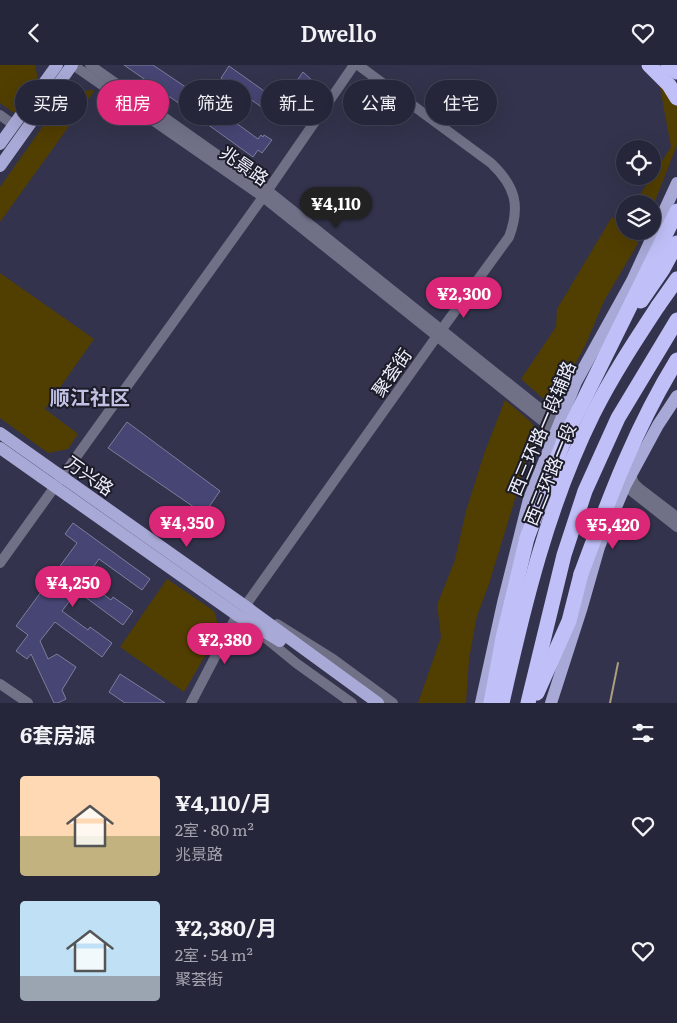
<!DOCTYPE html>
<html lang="zh">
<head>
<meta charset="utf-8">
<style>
  body { margin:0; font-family:Literata,"Noto Sans SC",serif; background:#323245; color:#f1f3f6; height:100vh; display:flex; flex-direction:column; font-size:19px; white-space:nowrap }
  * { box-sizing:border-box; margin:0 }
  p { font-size:16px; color:#a4a5af }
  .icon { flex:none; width:28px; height:28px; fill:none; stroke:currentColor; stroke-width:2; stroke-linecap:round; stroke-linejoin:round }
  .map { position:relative; height:638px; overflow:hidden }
  .side { display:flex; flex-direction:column; background:#26263a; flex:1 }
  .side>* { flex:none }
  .guide { position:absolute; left:15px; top:15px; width:648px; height:45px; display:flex; gap:10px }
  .tools { position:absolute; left:616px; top:75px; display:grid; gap:10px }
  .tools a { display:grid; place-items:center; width:45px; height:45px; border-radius:50%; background:#26263a; box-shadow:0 5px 20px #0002,0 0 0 1px #424354; font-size:25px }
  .price { position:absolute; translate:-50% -42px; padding:0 11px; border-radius:18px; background:#db2777; color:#fff; font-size:16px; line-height:32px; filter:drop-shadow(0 1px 2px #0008) }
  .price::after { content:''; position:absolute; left:50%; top:30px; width:15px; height:11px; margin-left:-8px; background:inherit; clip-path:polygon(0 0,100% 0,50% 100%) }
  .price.current { background:#222; color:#fff }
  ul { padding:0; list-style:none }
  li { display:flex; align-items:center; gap:15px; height:125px; padding:0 20px }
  li span { display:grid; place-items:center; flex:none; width:140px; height:100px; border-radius:5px; color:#555 }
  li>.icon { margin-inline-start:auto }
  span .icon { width:60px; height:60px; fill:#fffc; stroke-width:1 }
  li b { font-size:21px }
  h2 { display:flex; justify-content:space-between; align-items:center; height:60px; padding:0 20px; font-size:21px }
  .pill { padding:0 18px; border-radius:22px; background:#26263a; box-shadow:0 5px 20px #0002,0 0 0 1px #424354; font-size:18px; line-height:45px }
  .pill.current { background:#db2777; color:#fff }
  header { display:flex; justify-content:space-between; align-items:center; height:65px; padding:0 20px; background:#26263a; font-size:22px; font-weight:600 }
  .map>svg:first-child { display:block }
</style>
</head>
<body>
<header><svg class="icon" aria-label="back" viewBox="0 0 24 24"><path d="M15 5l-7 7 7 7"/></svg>Dwello<svg class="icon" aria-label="heart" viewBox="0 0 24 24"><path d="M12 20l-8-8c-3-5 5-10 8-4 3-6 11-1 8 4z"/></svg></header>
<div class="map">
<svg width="677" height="638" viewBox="0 0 677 638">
  <rect width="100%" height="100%" fill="#33334d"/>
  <!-- green -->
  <g fill="#513e01">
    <path d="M0,0H35L38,15L14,48L0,38Z"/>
    <path d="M665,12L677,38V80L653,141L652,139H634L671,82L660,22Z"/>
    <path d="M95,25L0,157V122L67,27Z"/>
    <path d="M612,152L621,158L625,152V166H642L637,180L604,236L585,281L555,336H546L521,314L556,262L557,244Z"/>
    <path d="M0,208L94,274L45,344L78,369L68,384L48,388L0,353Z"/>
    <path d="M505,335L531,357L536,366L488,522L477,551L469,594L466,638H418L441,572L437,540L455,495L466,446L484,389Z"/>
    <path d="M167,514L214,546L220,565L184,627L120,582Z"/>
  </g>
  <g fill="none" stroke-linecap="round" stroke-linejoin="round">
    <!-- stream -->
    <path stroke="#ac9d7c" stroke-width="2" d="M610,638L618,598"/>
  </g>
  <!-- building -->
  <g fill="#474574" stroke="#7d7d9c">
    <path d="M124,0H153L190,25L180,39Z"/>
    <path d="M229,1L281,38L303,7L315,18L284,60L277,55L278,54L221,13Z"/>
    <path d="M206,36L258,74L261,70L263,72L264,70L272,75L262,88L258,85L253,92L196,51Z"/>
    <path d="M127,357L220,426L204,449L108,383Z"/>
    <path d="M73,458L150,514L142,525L99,494L88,509L91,511L87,517L111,535L113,532L133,546L123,560L77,526L62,546L88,565L90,562L112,578L102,592L55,557L40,576L48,594L57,589L76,602L62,625L66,634L58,638H54L31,589L27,594L16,586L28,570L16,561L77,478L65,469Z"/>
    <path d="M120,609L165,638H125L109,627Z"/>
  </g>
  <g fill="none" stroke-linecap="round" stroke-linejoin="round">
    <!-- minor -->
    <g stroke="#707087" stroke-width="10">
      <path d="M73,0L263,132L555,366"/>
      <path d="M90,0L267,125L558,358"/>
      <path d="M0,50L14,60"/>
      <path d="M631,410L634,418L639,423L677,452"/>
      <path d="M625,421L677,462"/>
      <path d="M0,498L263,132L354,0"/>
      <path d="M251,545L245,541L442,264L509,172C521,140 515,121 491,98L358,0"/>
      <path d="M277,559L333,594L393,638"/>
      <path d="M263,571L296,598L352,638"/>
      <path d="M0,619L28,638"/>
      <path d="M191,638L237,550L242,554"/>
    </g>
    <!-- major -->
    <g stroke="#a9a9d7" stroke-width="12">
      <path d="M0,79L57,0"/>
      <path d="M0,101L72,0"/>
      <path d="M0,368L245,541L378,638"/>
      <path d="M0,383L237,550L280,576"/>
      <path d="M481,638L503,538L529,434L576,317L632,216L677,118"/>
      <path d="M551,638L581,545L599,482L625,421L658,360L677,331"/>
    </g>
    <!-- highway -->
    <g stroke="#c0bff7" stroke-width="15">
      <path d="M649,0L669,20L677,33"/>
      <path d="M668,0L677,7"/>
      <path d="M537,628L569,556L581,509"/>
      <path d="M491,638L503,573L527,473"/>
      <path d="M502,638C524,539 548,440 593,349C612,311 635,276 658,241"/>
      <path d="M528,638L564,490L585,426L618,353L677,255"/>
    </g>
    <!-- highway-bridge -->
    <g stroke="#c0bff7" stroke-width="15">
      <path d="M641,236L663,204L677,178"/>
      <path d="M658,241L677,214"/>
      <path d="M527,473L565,373L677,146"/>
      <path d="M581,509C609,434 635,363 677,295"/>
    </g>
  </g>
  <g text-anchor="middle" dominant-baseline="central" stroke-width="4" stroke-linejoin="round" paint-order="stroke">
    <!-- street labels -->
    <g font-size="18" fill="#eff0fe" stroke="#1c1c28">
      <text transform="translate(245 100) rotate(35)">兆景路</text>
      <text transform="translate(391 307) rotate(-55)">聚荟街</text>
      <text transform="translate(541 363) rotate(-67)">西三环路一段辅路</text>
      <text transform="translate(549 409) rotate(-68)">西三环路一段</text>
      <text transform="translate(90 410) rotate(35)">万兴路</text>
    </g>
    <!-- quarter labels -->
    <g font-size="20" font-weight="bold" fill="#c1c1e3" stroke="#1c1c28">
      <text x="90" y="331">顺江社区</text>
    </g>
  </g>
</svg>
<div class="tools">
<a><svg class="icon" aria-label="locate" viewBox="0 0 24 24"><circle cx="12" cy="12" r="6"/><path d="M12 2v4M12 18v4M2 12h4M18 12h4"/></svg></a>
<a><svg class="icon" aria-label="layers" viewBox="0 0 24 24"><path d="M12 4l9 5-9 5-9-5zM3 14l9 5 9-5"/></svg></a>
</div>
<b class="price current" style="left:336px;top:164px">¥4,110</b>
<b class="price" style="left:464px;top:254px">¥2,300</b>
<b class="price" style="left:187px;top:483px">¥4,350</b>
<b class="price" style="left:613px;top:485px">¥5,420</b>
<b class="price" style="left:73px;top:543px">¥4,250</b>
<b class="price" style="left:225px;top:600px">¥2,380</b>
<div class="guide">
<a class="pill">买房</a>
<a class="pill current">租房</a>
<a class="pill">筛选</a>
<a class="pill">新上</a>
<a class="pill">公寓</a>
<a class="pill">住宅</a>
</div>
</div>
<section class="side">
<h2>6套房源<svg class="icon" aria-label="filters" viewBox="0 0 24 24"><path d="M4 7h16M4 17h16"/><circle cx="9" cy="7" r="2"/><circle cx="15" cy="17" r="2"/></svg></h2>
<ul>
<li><span style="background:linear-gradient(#ffd9b3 60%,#c2b280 0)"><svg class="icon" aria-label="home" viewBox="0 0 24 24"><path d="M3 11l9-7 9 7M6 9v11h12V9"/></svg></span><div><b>¥4,110/月</b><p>2室 · 80 m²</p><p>兆景路</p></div><svg class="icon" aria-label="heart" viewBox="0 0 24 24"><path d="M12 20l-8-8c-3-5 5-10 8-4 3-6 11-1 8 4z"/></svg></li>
<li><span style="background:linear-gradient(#bfe0f5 75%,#9aa5b1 0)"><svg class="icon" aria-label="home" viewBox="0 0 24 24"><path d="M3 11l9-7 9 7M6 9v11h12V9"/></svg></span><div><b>¥2,380/月</b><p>2室 · 54 m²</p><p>聚荟街</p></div><svg class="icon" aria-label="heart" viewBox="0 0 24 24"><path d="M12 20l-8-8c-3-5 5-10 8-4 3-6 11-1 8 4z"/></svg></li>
</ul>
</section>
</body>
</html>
